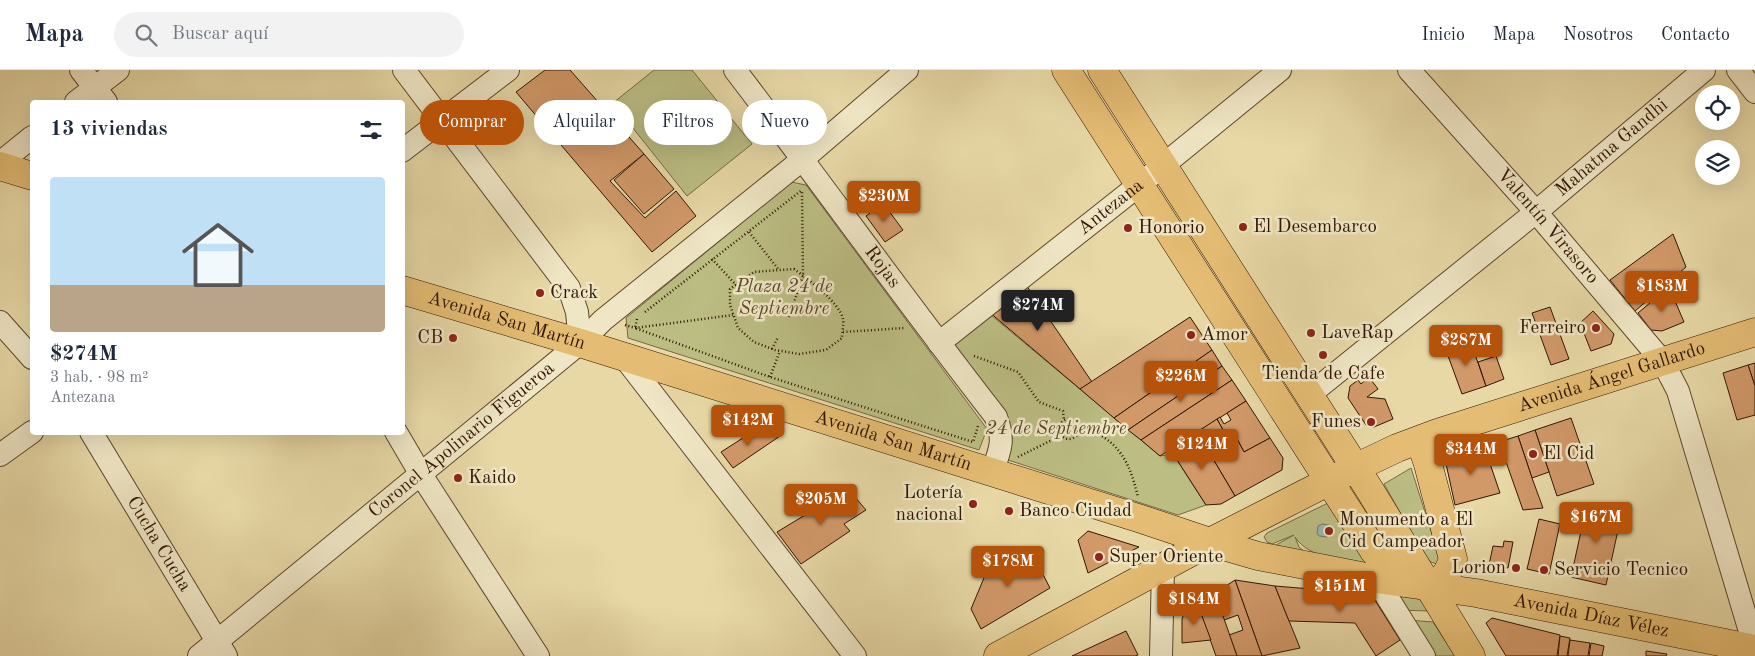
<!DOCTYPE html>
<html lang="es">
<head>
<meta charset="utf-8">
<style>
  body { margin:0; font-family:"Old Standard TT",serif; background:#f2f2f3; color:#1f2937; height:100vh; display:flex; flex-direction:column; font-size:19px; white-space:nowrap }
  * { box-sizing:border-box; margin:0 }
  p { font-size:16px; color:#747a83 }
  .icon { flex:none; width:28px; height:28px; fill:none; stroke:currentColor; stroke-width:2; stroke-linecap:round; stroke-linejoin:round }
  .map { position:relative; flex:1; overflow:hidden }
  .sheet { position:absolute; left:30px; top:30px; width:375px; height:335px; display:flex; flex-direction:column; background:#fff; border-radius:5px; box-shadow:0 5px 20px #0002 }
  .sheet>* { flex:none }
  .top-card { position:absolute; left:420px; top:30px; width:475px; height:45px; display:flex; gap:10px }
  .tools { position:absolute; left:1695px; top:15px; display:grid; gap:10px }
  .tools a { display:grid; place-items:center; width:45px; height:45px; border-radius:50%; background:#fff; box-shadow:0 5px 20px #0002; font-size:25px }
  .price { position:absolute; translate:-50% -42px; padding:0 11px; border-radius:5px; background:#b45309; color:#fff; font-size:16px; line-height:32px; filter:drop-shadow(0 1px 2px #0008) }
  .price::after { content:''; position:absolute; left:50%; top:30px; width:15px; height:11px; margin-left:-8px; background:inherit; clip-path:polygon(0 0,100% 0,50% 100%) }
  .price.current { background:#222; color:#fff }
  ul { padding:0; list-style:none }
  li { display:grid; align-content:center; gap:10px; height:265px; padding:0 20px }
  li span { display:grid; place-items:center; height:155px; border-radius:5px; color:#555 }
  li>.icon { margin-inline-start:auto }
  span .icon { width:90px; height:90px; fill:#fffc; stroke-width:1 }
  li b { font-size:21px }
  h2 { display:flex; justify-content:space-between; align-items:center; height:60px; padding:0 20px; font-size:21px }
  .tag { padding:0 18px; border-radius:22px; background:#fff; box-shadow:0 5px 20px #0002; font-size:18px; line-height:45px }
  .tag.current { background:#b45309; color:#fff }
  header { display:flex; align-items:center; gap:30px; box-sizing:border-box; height:70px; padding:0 25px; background:#fff; border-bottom:1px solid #e0e1e3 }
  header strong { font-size:24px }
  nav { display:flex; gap:28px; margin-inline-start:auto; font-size:18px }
  .search { width:350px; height:45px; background:#f2f2f3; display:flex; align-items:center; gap:12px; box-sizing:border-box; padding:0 18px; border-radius:28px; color:#747a83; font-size:19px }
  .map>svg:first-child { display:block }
</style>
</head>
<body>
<header>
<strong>Mapa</strong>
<div class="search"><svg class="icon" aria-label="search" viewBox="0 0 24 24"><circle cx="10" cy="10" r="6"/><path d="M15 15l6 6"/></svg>Buscar aquí</div>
<nav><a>Inicio</a><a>Mapa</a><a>Nosotros</a><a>Contacto</a></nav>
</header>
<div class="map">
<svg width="1755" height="586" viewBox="0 0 1755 586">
  <rect width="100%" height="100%" fill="#e7d8a6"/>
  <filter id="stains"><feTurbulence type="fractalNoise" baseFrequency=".004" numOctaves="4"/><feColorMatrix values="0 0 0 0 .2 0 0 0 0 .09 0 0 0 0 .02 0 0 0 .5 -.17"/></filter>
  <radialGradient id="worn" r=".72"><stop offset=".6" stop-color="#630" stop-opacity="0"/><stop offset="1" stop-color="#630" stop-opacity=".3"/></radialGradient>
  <!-- green -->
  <g fill="#bbbd83" stroke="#766a43">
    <path d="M654,0H692L752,74L687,126L613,33Z"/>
    <path d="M791,112L806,115L987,359L979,380L628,268L626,248Z"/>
    <path d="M991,245L1160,386L1173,384L1206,435L1178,445L1008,390L950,276Z"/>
    <path d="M1411,398L1440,489L1438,495L1427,490L1384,414Z"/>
    <path d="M1332,431L1374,496C1349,491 1310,490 1295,467L1299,477L1309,485L1276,475L1294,465L1272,474L1267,472L1264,467L1267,463Z"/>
    <path d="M1397,523L1419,527L1428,541L1400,540Z"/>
    <path d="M1408,550L1433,552L1455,586H1431Z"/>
  </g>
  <!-- water -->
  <path fill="#9bb7b2" stroke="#71776c" d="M1322,454L1329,455L1331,458L1330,465L1327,467L1319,466L1317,463L1318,456Z"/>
  <!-- building -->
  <g fill="#d19868" stroke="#311603">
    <path d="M545,0H570L644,84L610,111L645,148L676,121L696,146L652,182L516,22Z"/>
    <path d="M644,84L674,119L644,144L614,110Z"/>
    <path d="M883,133L903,160L885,172L866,146Z"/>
    <path d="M1673,164L1686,197L1635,241L1610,210Z"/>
    <path d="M1022,209L1092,312L1080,319L988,241Z"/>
    <path d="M1669,217L1684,252L1662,261L1651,260L1638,243Z"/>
    <path d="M1550,237L1569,289L1551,295L1532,243Z"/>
    <path d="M1593,241L1614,264L1611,274L1591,281L1580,253Z"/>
    <path d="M1190,247L1212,280L1114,348L1080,319Z"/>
    <path d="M1469,267L1486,316L1462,324L1447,283Z"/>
    <path d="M1212,280L1222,296L1128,360L1114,348Z"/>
    <path d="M1496,286L1504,309L1486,316L1478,292Z"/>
    <path d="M1755,293V316L1748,295Z"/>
    <path d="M1748,295L1755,316V345L1737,350L1723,303Z"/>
    <path d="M1222,296L1232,310L1141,370L1128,360Z"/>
    <path d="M1369,307L1378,319L1367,327L1385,329L1393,349L1374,357L1366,355L1348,328L1350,316L1358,310L1361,314Z"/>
    <path d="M1232,310L1246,331L1160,386L1141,370Z"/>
    <path d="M1246,331L1270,368L1244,382L1235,365L1228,369L1217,349L1220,347L1224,354L1231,350L1227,343Z"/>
    <path d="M1571,348L1594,414L1557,426L1535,360Z"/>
    <path d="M1217,349L1228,369L1235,365L1244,382L1270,368L1283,388L1282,400L1235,426L1197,362Z"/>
    <path d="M757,359L780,366L733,398L721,382Z"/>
    <path d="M1535,360L1549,402L1532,408L1518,366Z"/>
    <path d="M1197,362L1235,426L1221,434L1206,435L1170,379Z"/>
    <path d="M1518,366L1532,408L1543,438L1523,440L1499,372Z"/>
    <path d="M1484,376L1500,423L1455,435L1445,389Z"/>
    <path d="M848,419L866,440L844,454L850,461L801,494L777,462Z"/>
    <path d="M1587,434L1622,442L1606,515L1571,507Z"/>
    <path d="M1539,449L1560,454L1549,504L1527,499Z"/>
    <path d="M1088,461L1139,477L1088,503L1078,470Z"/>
    <path d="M1504,471L1513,472L1508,498L1489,495L1493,476L1503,477Z"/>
    <path d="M1032,483L1050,518L981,559L971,539L991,491Z"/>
    <path d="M1235,510L1275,516L1300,578L1262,586Z"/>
    <path d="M1235,510L1262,586H1237L1229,565L1243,560L1238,545L1224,550L1215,523Z"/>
    <path d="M1275,516L1371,524L1400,570L1376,586L1355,553L1289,551Z"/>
    <path d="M1215,523L1237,586H1216L1197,533Z"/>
    <path d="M1197,533L1211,570L1182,573V549L1186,538Z"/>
    <path d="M1492,548L1560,565L1557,586H1506L1486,553Z"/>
    <path d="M1126,561L1138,585L1135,586H1072Z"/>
    <path d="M1560,566L1570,568L1567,586H1558Z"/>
    <path d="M1570,570L1590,573L1588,586H1568Z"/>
    <path d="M1591,573L1604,576L1602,586H1589Z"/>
    <path d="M1646,581L1667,584L1666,586H1646Z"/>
  </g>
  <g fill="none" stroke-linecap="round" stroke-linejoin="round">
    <!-- minor casing -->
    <g stroke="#5e462c" stroke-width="24">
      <g id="minor">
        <path d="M81,0L106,32"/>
        <path d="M404,0L569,218L577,242L580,273"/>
        <path id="s1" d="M735,0C823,115 907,233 996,347C1005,370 1000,381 992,402"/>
        <path id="s2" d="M1409,0L1536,142L1663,292L1678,321L1755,578"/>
        <path d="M1738,0L1755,22"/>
        <path d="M76,32L118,0"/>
        <path d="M402,81L508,0"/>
        <path d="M0,93L32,67"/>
        <path d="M0,252L32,288"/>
        <path id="s3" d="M939,273L1139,115L1280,0"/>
        <path d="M624,287L855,586"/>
        <path id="s4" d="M1309,325L1536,142L1704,0"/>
        <path id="s5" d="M91,362L226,586"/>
        <path d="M396,362L420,403L538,586"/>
        <path d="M0,385L32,362"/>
        <path d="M1376,509L1424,586"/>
        <path id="s6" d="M199,586L580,273L603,250L803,89L907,0"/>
        <path d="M1161,586L1163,498"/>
      </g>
    </g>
    <!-- major casing -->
    <g stroke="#311603" stroke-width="29">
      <g id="major">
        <path d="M1066,0L1374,481L1395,500L1415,511"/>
        <path d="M1102,0L1371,422L1471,586"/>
        <path d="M0,96L32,106"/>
        <path id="s7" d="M402,220L580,273L1138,448L1210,472L1258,486L1376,509L1476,523L1755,579"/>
        <path d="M1420,370L1428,394L1453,489C1448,504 1443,511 1428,516"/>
        <path id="s8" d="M998,586L1210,472L1355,398L1397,378L1437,363L1755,262"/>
      </g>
    </g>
    <!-- path -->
    <g stroke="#311603" stroke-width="2.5" stroke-dasharray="1 2.5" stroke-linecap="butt">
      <path d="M749,162L779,200"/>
      <path d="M712,189L736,215"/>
      <path d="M794,199C808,209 839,232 843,249C844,254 842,263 842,268L826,280L799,284L775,280L754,272L738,258L730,235V219L754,202Z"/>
      <path d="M645,242L802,120"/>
      <path d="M789,247L803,206L802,121"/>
      <path d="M637,249L635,258L770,307L973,372L978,356"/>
      <path d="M625,255L635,258L733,245"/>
      <path d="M843,262L905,258"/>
      <path d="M772,279L778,267"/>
      <path d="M974,286L1018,302L1039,332L1063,341L1064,350"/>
      <path d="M770,307L780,281"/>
      <circle cx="1069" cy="359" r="10"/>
      <path d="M1079,358C1087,361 1098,363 1105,368C1126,383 1132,403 1138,427"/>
      <path d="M1018,387L1060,366"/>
    </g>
    <!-- minor -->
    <use href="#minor" stroke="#efe6c5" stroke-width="22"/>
    <!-- major -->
    <use href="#major" stroke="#e4bc73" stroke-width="28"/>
  </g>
  <!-- markers -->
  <g fill="#8f2418" stroke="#efe6c5" stroke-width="2">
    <circle cx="1243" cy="157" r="5"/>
    <circle cx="1128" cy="158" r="5"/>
    <circle cx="540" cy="223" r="5"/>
    <circle cx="1596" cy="258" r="5"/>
    <circle cx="1311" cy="263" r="5"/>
    <circle cx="1191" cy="265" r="5"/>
    <circle cx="453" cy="268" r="5"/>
    <circle cx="1323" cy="285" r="5"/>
    <circle cx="1371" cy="352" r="5"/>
    <circle cx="1533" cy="384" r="5"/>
    <circle cx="458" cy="408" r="5"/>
    <circle cx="973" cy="434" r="5"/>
    <circle cx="1009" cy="441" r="5"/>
    <circle cx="1329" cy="461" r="5"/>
    <circle cx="1099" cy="487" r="5"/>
    <circle cx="1516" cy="498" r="5"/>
    <circle cx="1544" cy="500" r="5"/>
  </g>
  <g text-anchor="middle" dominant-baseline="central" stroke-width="5" stroke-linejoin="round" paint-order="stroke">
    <!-- street labels -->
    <g font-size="19" fill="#311603" stroke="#efe6c5">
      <text stroke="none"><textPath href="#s4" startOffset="391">Mahatma Gandhi</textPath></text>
      <text stroke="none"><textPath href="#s3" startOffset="219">Antezana</textPath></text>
      <text stroke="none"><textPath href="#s2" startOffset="209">Valentín Virasoro</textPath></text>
      <text stroke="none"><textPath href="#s1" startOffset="246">Rojas</textPath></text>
      <text stroke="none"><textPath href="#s7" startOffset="109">Avenida San Martín</textPath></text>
      <text stroke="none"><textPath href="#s8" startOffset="676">Avenida Ángel Gallardo</textPath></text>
      <text stroke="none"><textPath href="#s6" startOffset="340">Coronel Apolinario Figueroa</textPath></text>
      <text stroke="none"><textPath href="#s7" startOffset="514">Avenida San Martín</textPath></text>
      <text stroke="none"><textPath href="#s5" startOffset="131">Cucha Cucha</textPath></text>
      <text stroke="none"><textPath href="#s7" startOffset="1235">Avenida Díaz Vélez</textPath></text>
    </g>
    <!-- poi labels -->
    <g font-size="19" fill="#311603" stroke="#efe6c5" text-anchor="start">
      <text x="1253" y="157">El Desembarco</text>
      <text x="1138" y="158">Honorio</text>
      <text x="550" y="223">Crack</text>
      <text x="1586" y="258" text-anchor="end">Ferreiro</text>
      <text x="1321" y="263">LaveRap</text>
      <text x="1201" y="265">Amor</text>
      <text x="443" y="268" text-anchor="end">CB</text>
      <text x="1323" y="304" text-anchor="middle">Tienda de Cafe</text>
      <text x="1361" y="352" text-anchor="end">Funes</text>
      <text x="1543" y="384">El Cid</text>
      <text x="468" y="408">Kaido</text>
      <text x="963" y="423" text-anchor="end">Lotería<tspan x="963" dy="22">nacional</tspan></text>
      <text x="1019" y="441">Banco Ciudad</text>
      <text x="1339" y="450">Monumento a El<tspan x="1339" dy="22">Cid Campeador</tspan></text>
      <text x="1109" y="487">Super Oriente</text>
      <text x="1506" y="498" text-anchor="end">Lorion</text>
      <text x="1554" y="500">Servicio Tecnico</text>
    </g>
    <!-- park labels -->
    <g font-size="19" font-style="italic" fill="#5a4829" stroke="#efe6c5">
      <text x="784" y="217">Plaza 24 de<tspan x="784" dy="22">Septiembre</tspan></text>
      <text x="1056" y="359">24 de Septiembre</text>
    </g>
  </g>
  <rect width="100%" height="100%" filter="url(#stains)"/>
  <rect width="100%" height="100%" fill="url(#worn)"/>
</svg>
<div class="tools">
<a><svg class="icon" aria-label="locate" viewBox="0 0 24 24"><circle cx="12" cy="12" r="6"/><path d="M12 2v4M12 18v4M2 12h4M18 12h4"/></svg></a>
<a><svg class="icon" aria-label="layers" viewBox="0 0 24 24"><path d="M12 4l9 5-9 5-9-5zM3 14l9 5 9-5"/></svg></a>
</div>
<b class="price" style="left:884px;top:153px">$230M</b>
<b class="price" style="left:1662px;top:243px">$183M</b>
<b class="price current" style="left:1038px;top:262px">$274M</b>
<b class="price" style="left:1466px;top:297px">$287M</b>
<b class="price" style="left:1181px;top:333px">$226M</b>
<b class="price" style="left:748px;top:377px">$142M</b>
<b class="price" style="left:1202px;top:401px">$124M</b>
<b class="price" style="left:1471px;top:406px">$344M</b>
<b class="price" style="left:821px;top:456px">$205M</b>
<b class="price" style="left:1596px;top:474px">$167M</b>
<b class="price" style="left:1008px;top:518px">$178M</b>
<b class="price" style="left:1340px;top:543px">$151M</b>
<b class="price" style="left:1194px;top:556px">$184M</b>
<div class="top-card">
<a class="tag current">Comprar</a>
<a class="tag">Alquilar</a>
<a class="tag">Filtros</a>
<a class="tag">Nuevo</a>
</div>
<section class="sheet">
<h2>13 viviendas<svg class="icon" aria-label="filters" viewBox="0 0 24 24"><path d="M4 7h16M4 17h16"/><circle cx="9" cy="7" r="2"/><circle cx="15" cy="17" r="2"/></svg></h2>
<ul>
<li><span style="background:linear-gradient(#bfe0f5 70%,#b9a48a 0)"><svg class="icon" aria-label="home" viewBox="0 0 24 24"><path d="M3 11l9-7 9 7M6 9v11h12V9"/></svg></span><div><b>$274M</b><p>3 hab. · 98 m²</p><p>Antezana</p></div></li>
</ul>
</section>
</div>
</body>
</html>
